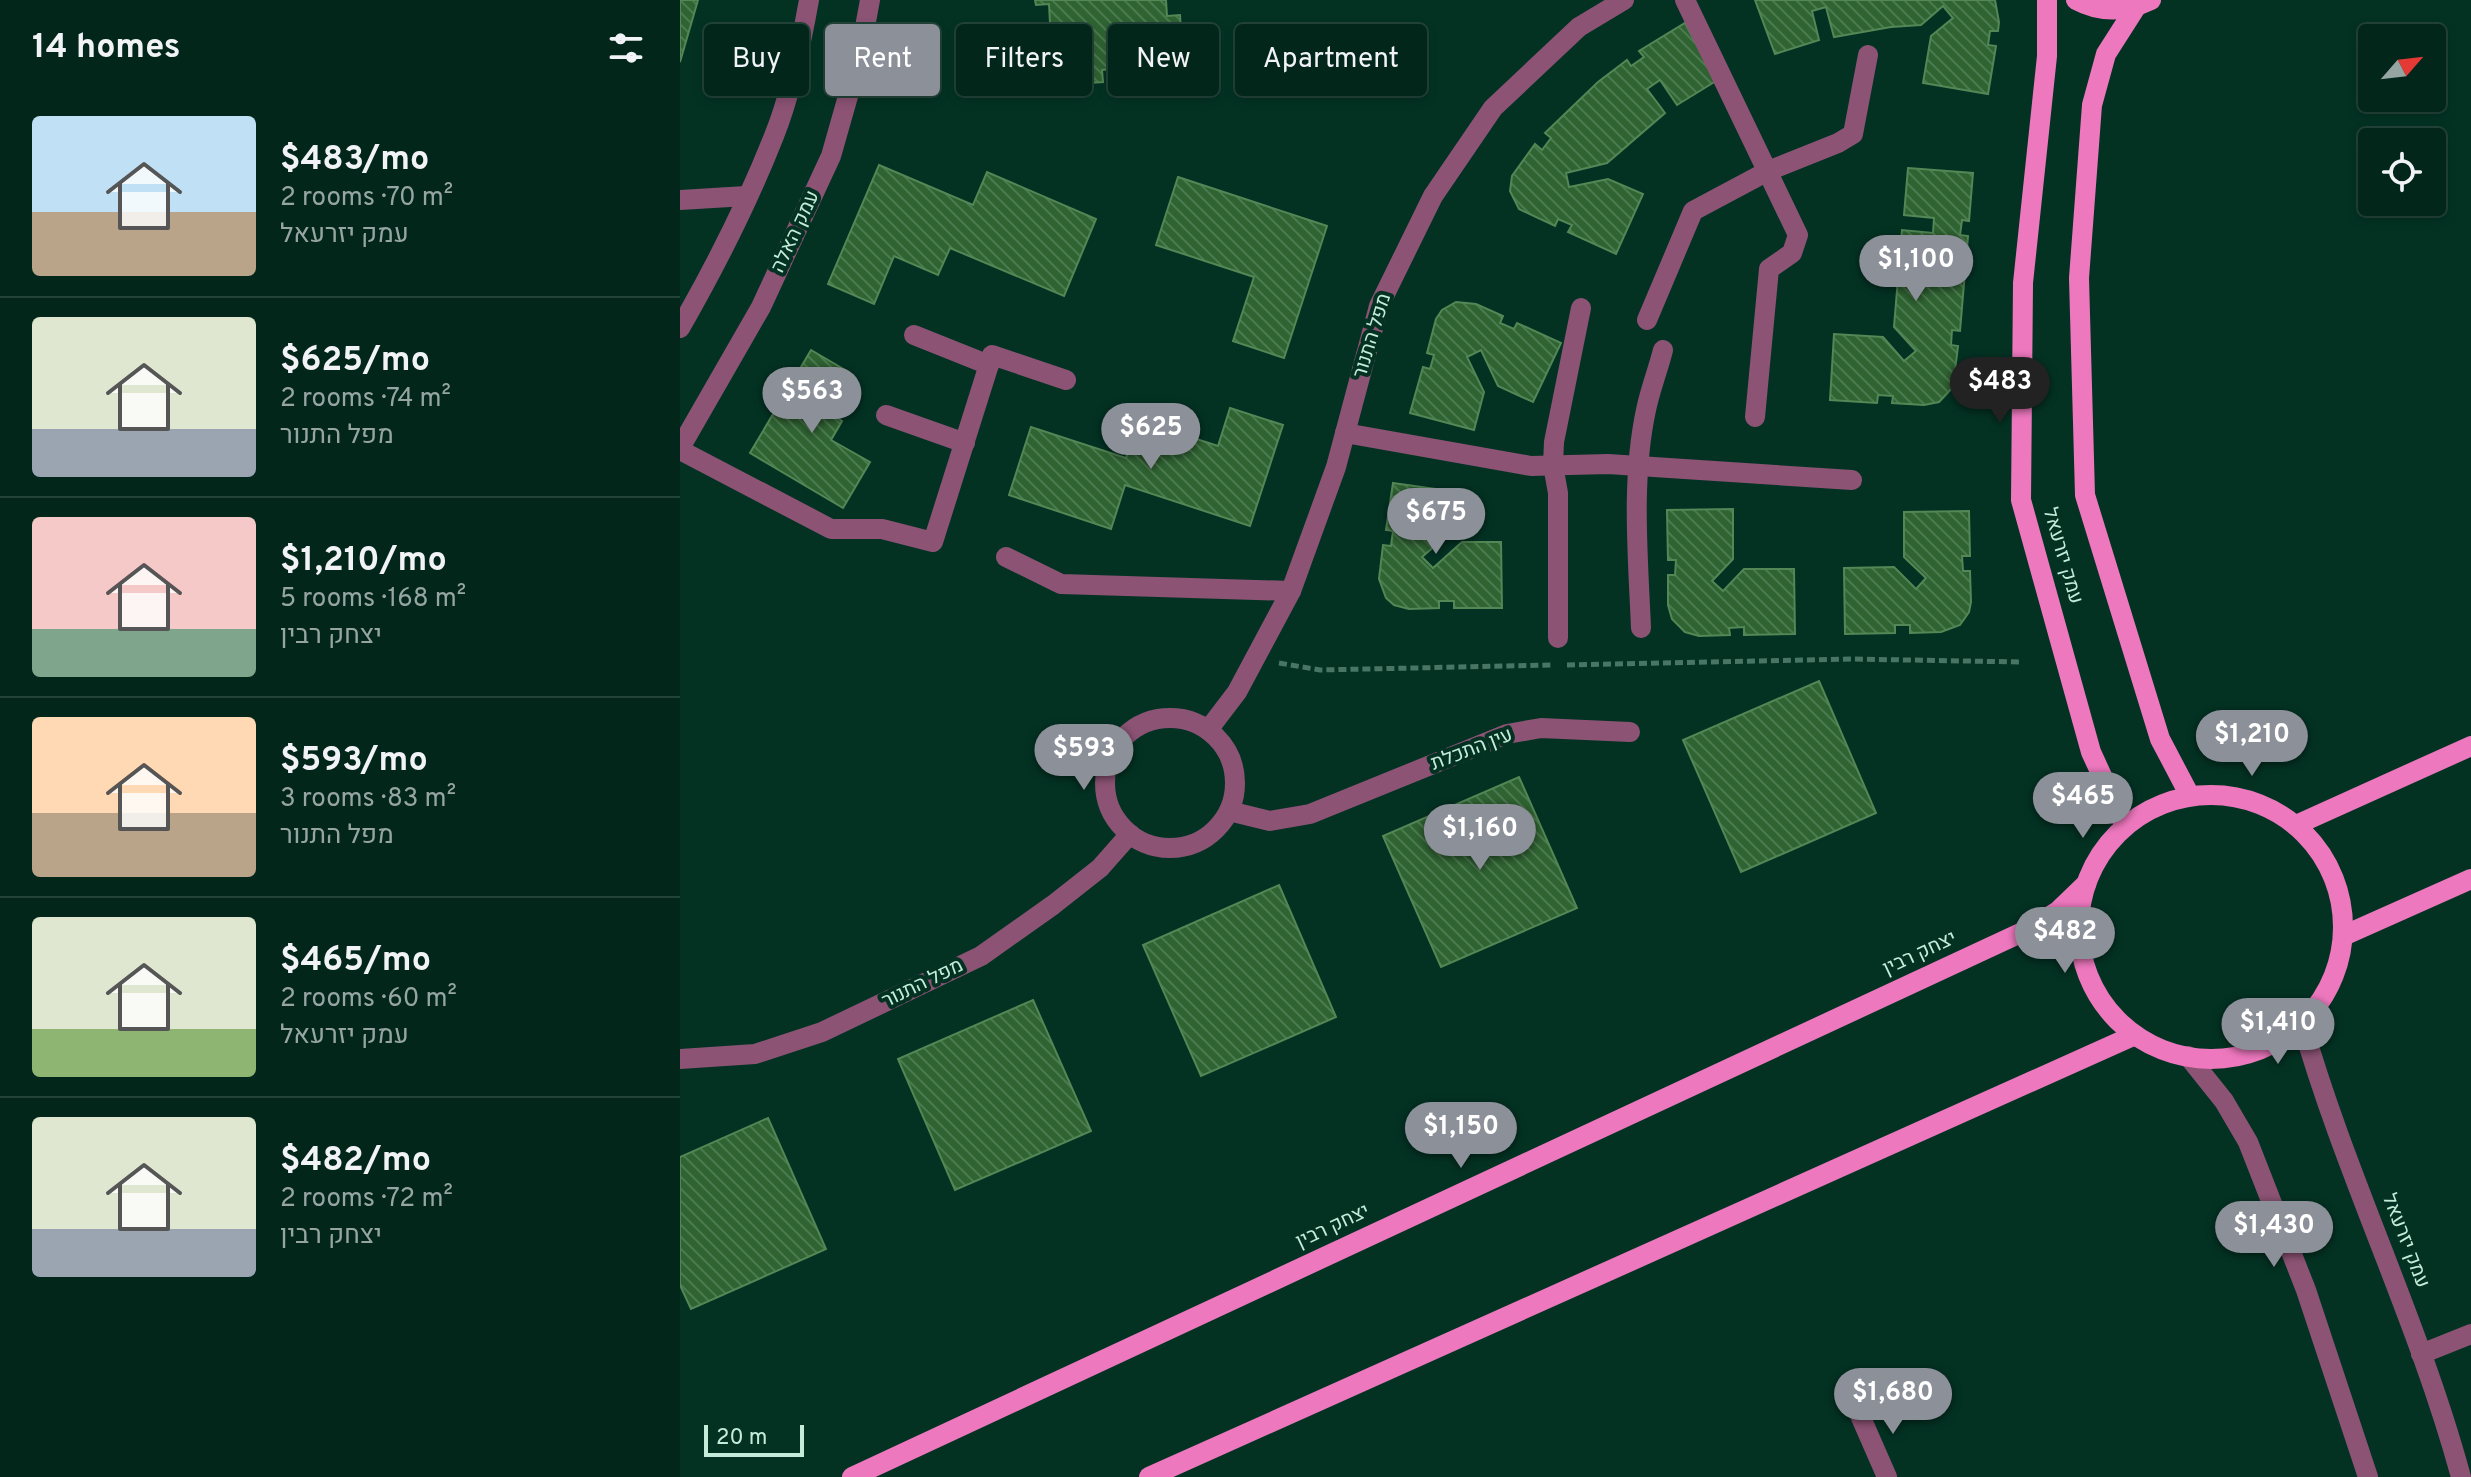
<!DOCTYPE html>
<html lang="en">
<head>
<meta charset="utf-8">
<style>
  body { margin:0; font-family:Overpass,Heebo,sans-serif; background:#103227; color:#f1f3f6; height:100vh; display:flex; flex-direction:column; font-size:30px; white-space:nowrap }
  * { box-sizing:border-box; margin:0 }
  p { font-size:26px; color:#96a5a2 }
  .icon { flex:none; width:44px; height:44px; fill:none; stroke:currentColor; stroke-width:2; stroke-linecap:round; stroke-linejoin:round }
  .map { position:relative; flex:1; overflow:hidden }
  .side { display:flex; flex-direction:column; background:#02261a; width:680px }
  .side>* { flex:none }
  .banner { position:absolute; left:24px; top:24px; width:760px; height:72px; display:flex; gap:16px }
  .needle { width:52px; rotate:62deg }
  .controls { position:absolute; left:1678px; top:24px; display:grid; gap:16px }
  .controls a { display:grid; place-items:center; width:88px; height:88px; border-radius:8px; background:#02261a; box-shadow:0 4px 12px #0003,0 0 0 2px #234339; font-size:40px }
  .scale { position:absolute; left:24px; bottom:20px; width:100px; box-sizing:border-box; padding-left:8px; border:4px solid #c5ecda; border-top:0; font-size:22px; line-height:28px; white-space:nowrap; color:#c5ecda; -webkit-text-stroke:6px #033223; paint-order:stroke }
  .price { position:absolute; translate:-50% -68px; padding:0 18px; border-radius:28px; background:#8c9099; color:#fff; font-size:26px; line-height:52px; filter:drop-shadow(0 2px 4px #0008) }
  .price::after { content:''; position:absolute; left:50%; top:48px; width:24px; height:18px; margin-left:-12px; background:inherit; clip-path:polygon(0 0,100% 0,50% 100%) }
  .price.selected { background:#222; color:#fff }
  ul { padding:0; list-style:none }
  li { display:flex; align-items:center; gap:24px; height:200px; padding:0 32px }
  li+li { border-top:2px solid #234339 }
  li span { display:grid; place-items:center; flex:none; width:224px; height:160px; border-radius:8px; color:#555 }
  li>.icon { margin-inline-start:auto }
  span .icon { width:96px; height:96px; fill:#fffc; stroke-width:1 }
  li b { font-size:34px }
  h2 { display:flex; justify-content:space-between; align-items:center; height:96px; padding:0 32px; font-size:34px }
  .pill { padding:0 28px; border-radius:8px; background:#02261a; box-shadow:0 4px 12px #0003,0 0 0 2px #234339; font-size:28px; line-height:72px }
  .pill.selected { background:#8c9099; color:#fff }
  main { display:flex; flex:1; min-height:0 }
  .map>svg:first-child { display:block }
</style>
</head>
<body>
<main>
<section class="side">
<h2>14 homes<svg class="icon" aria-label="filters" viewBox="0 0 24 24"><path d="M4 7h16M4 17h16"/><circle cx="9" cy="7" r="2"/><circle cx="15" cy="17" r="2"/></svg></h2>
<ul>
<li><span style="background:linear-gradient(#bfe0f5 60%,#b9a48a 0)"><svg class="icon" aria-label="home" viewBox="0 0 24 24"><path d="M3 11l9-7 9 7M6 9v11h12V9"/></svg></span><div><b>$483/mo</b><p>2 rooms · 70 m²</p><p>עמק יזרעאל</p></div></li>
<li><span style="background:linear-gradient(#dfe7d0 70%,#9aa5b1 0)"><svg class="icon" aria-label="home" viewBox="0 0 24 24"><path d="M3 11l9-7 9 7M6 9v11h12V9"/></svg></span><div><b>$625/mo</b><p>2 rooms · 74 m²</p><p>מפל התנור</p></div></li>
<li><span style="background:linear-gradient(#f6c9c9 70%,#7fa58c 0)"><svg class="icon" aria-label="home" viewBox="0 0 24 24"><path d="M3 11l9-7 9 7M6 9v11h12V9"/></svg></span><div><b>$1,210/mo</b><p>5 rooms · 168 m²</p><p>יצחק רבין</p></div></li>
<li><span style="background:linear-gradient(#ffd9b3 60%,#b9a48a 0)"><svg class="icon" aria-label="home" viewBox="0 0 24 24"><path d="M3 11l9-7 9 7M6 9v11h12V9"/></svg></span><div><b>$593/mo</b><p>3 rooms · 83 m²</p><p>מפל התנור</p></div></li>
<li><span style="background:linear-gradient(#dfe7d0 70%,#8fb573 0)"><svg class="icon" aria-label="home" viewBox="0 0 24 24"><path d="M3 11l9-7 9 7M6 9v11h12V9"/></svg></span><div><b>$465/mo</b><p>2 rooms · 60 m²</p><p>עמק יזרעאל</p></div></li>
<li><span style="background:linear-gradient(#dfe7d0 70%,#9aa5b1 0)"><svg class="icon" aria-label="home" viewBox="0 0 24 24"><path d="M3 11l9-7 9 7M6 9v11h12V9"/></svg></span><div><b>$482/mo</b><p>2 rooms · 72 m²</p><p>יצחק רבין</p></div></li>
</ul>
</section>
<div class="map">
<svg width="1791" height="1477" viewBox="0 0 1791 1477">
  <defs>
    <pattern id="building-back-hatch" width="6" height="6" patternUnits="userSpaceOnUse" patternTransform="scale(2)"><rect width="6" height="6" fill="#2f6332"/><path d="M-1 5l2 2M0 0l6 6M5-1l2 2" fill="none" stroke="#4c7a4f"/></pattern>
  </defs>
  <rect width="100%" height="100%" fill="#033223"/>
  <!-- building -->
  <g fill="url(#building-back-hatch)" stroke="#538755" stroke-width="2">
    <path d="M0,0H18L0,62Z"/>
    <path d="M355,0H486L487,16L500,15L504,77L442,81L441,68L422,70L423,82L361,86L357,24L370,23L369,4L356,5Z"/>
    <path d="M1075,0H1315L1319,22L1318,31H1310L1308,45L1316,46L1308,94L1243,83L1251,36L1273,18L1263,6L1241,25L1211,27L1154,37L1146,7L1132,11L1139,40L1095,54Z"/>
    <path d="M1005,23L1036,81L997,105L980,80L967,89L985,113L927,163L886,173L889,187L928,179L963,194L936,254L888,232L892,225L878,219L875,226L839,209L830,191L832,176L855,144L862,150L871,138L865,133L918,82L947,60L951,66L964,57L959,51Z"/>
    <path d="M199,165L293,205L307,172L416,219L384,296L270,248L258,275L214,256L194,304L148,284Z"/>
    <path d="M1228,168L1293,173L1289,221L1282,220L1280,235L1288,236L1280,331L1272,330L1271,345L1278,346L1273,387L1259,402L1244,405L1212,403L1213,396L1198,395L1197,403L1150,400L1154,334L1203,337L1224,361L1236,351L1214,327L1222,230L1253,233L1254,218L1224,215Z"/>
    <path d="M498,177L647,226L604,358L553,341L574,277L476,245Z"/>
    <path d="M776,302L796,304L823,316L820,323L834,329L837,323L881,343L853,402L818,386L801,350L787,357L804,392L794,430L730,413L743,367L750,369L754,355L747,353L756,319L762,310Z"/>
    <path d="M131,350L167,371L145,410L162,421L151,440L190,462L163,508L70,453Z"/>
    <path d="M550,408L603,425L570,526L445,485L431,529L329,495L351,427L446,458L458,420L538,446Z"/>
    <path d="M713,483L778,492L772,531L742,557L753,568L782,542H821L822,608H774V601H759V608L729,609L714,605L706,598L699,579L703,545L711,546L713,531L706,530Z"/>
    <path d="M1053,509V559L1032,581L1043,591L1064,569H1114L1115,634L1064,635V627L1049,628L1050,635L1019,636L1005,632L992,619L988,605V575H995L996,560H988L987,510Z"/>
    <path d="M1289,511L1290,556H1282L1283,571H1290L1291,602L1289,612L1280,625L1261,632L1230,633V625H1215V633L1165,634L1164,568L1214,567L1236,589L1246,578L1224,557V512Z"/>
    <path d="M1139,681L1196,813L1061,872L1003,740Z"/>
    <path d="M839,777L897,908L761,967L703,836Z"/>
    <path d="M599,885L656,1017L521,1076L463,945Z"/>
    <path d="M353,1000L411,1131L275,1190L218,1059Z"/>
    <path d="M88,1118L146,1249L11,1309L0,1285V1157Z"/>
  </g>
  <g fill="none" stroke-linecap="round" stroke-linejoin="round">
    <!-- path -->
    <g stroke="#497565" stroke-width="5" stroke-dasharray="8 4" stroke-linecap="butt">
      <path d="M599,663L640,670L873,665"/>
      <path d="M887,665L1171,659L1342,662"/>
    </g>
    <!-- minor -->
    <g stroke="#8c5374" stroke-width="20">
      <path d="M1005,0L1118,235L1112,253L1089,269L1075,417"/>
      <path d="M0,200L66,196"/>
      <path d="M967,320L1013,211L1088,171L1158,143L1173,134L1188,55"/>
      <path d="M0,328C35,267 68,202 94,136C111,94 121,45 129,0"/>
      <path d="M234,335L309,365"/>
      <path d="M206,415L285,443"/>
      <path d="M665,433L851,466L928,464L1172,480"/>
      <path d="M0,448L81,307L151,156L180,54L190,0"/>
      <path d="M0,450L151,529H202L253,542L312,355L386,380"/>
      <path d="M326,557L381,584L611,591"/>
      <path d="M961,628C958,556 951,480 966,410C970,390 978,370 983,350"/>
      <path d="M878,638V493L873,465L874,442L901,308"/>
      <circle cx="490" cy="783" r="65"/>
      <path d="M528,730L557,692L611,591L656,467L699,306L753,196L813,108L899,27L944,0"/>
      <path d="M549,811L590,821L630,814L827,734L861,728L950,732"/>
      <path d="M1622,1023C1666,1177 1739,1322 1781,1477"/>
      <path d="M1508,1056L1544,1101L1568,1142L1626,1290L1688,1477"/>
      <path d="M0,1059L75,1054L142,1032L301,956L373,905L420,868L450,834"/>
      <path d="M1741,1354L1791,1334"/>
      <path d="M1179,1413L1207,1477"/>
    </g>
    <!-- major -->
    <g stroke="#ee78be" stroke-width="20">
      <path d="M1367,0V56L1343,283L1341,500L1411,752L1445,826"/>
      <path d="M1396,0C1422,14 1446,12 1471,0"/>
      <path d="M1456,7L1426,54L1412,105L1399,278L1405,495L1480,739L1510,796"/>
      <circle cx="1531" cy="927" r="132"/>
      <path d="M1616,825L1791,746"/>
      <path d="M1663,936L1791,879"/>
      <path d="M172,1477L1351,928L1378,911L1406,884"/>
      <path d="M469,1477L1455,1035"/>
    </g>
  </g>
  <g text-anchor="middle" dominant-baseline="central" stroke-width="8" stroke-linejoin="round" paint-order="stroke">
    <!-- street labels -->
    <g font-size="20" fill="#c5ecda" stroke="#033223">
      <text transform="translate(116 232) rotate(-65)">עמק האלה</text>
      <text transform="translate(693 336) rotate(-73)">מפל התנור</text>
      <text transform="translate(1382 556) rotate(74)">עמק יזרעאל</text>
      <text transform="translate(792 750) rotate(-21)">עין התכלת</text>
      <text transform="translate(1240 954) rotate(-25)">יצחק רבין</text>
      <text transform="translate(243 984) rotate(-26)">מפל התנור</text>
      <text transform="translate(653 1227) rotate(-25)">יצחק רבין</text>
      <text transform="translate(1725 1241) rotate(69)">עמק יזרעאל</text>
    </g>
  </g>
</svg>
<div class="controls">
<a><svg class="needle" viewBox="-14 -14 28 28"><path d="M0-13l5 13h-10z" fill="#e53935"/><path d="M0 13l5-13h-10z" fill="#96a5a2"/></svg></a>
<a><svg class="icon" aria-label="locate" viewBox="0 0 24 24"><circle cx="12" cy="12" r="6"/><path d="M12 2v4M12 18v4M2 12h4M18 12h4"/></svg></a>
</div>
<div class="scale">20 m</div>
<b class="price" style="left:1236px;top:303px">$1,100</b>
<b class="price selected" style="left:1320px;top:425px">$483</b>
<b class="price" style="left:132px;top:435px">$563</b>
<b class="price" style="left:471px;top:471px">$625</b>
<b class="price" style="left:756px;top:556px">$675</b>
<b class="price" style="left:1572px;top:778px">$1,210</b>
<b class="price" style="left:404px;top:792px">$593</b>
<b class="price" style="left:1403px;top:840px">$465</b>
<b class="price" style="left:800px;top:872px">$1,160</b>
<b class="price" style="left:1385px;top:975px">$482</b>
<b class="price" style="left:1598px;top:1066px">$1,410</b>
<b class="price" style="left:781px;top:1170px">$1,150</b>
<b class="price" style="left:1594px;top:1269px">$1,430</b>
<b class="price" style="left:1213px;top:1436px">$1,680</b>
<div class="banner">
<a class="pill">Buy</a>
<a class="pill selected">Rent</a>
<a class="pill">Filters</a>
<a class="pill">New</a>
<a class="pill">Apartment</a>
</div>
</div>
</main>
</body>
</html>
